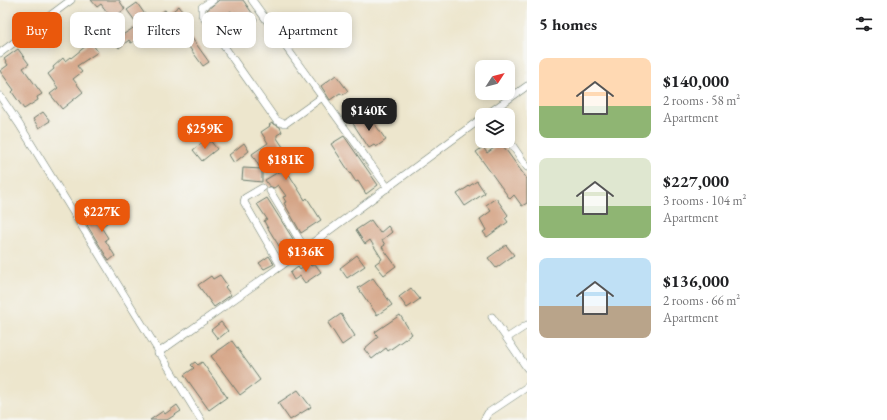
<!DOCTYPE html>
<html lang="en">
<head>
<meta charset="utf-8">
<style>
  body { margin:0; font-family:"EB Garamond",serif; background:#f2f2f2; color:#202124; height:100vh; display:flex; flex-direction:column; font-size:15px; white-space:nowrap }
  * { box-sizing:border-box; margin:0 }
  p { font-size:13px; color:#757577 }
  .icon { flex:none; width:22px; height:22px; fill:none; stroke:currentColor; stroke-width:2; stroke-linecap:round; stroke-linejoin:round }
  .map { position:relative; flex:1; overflow:hidden }
  .drawer { display:flex; flex-direction:column; background:#fff; width:360px }
  .drawer>* { flex:none }
  .top-card { position:absolute; left:12px; top:12px; width:380px; height:36px; display:flex; gap:8px }
  .needle { width:26px; rotate:54deg }
  .tools { position:absolute; left:475px; top:60px; display:grid; gap:8px }
  .tools a { display:grid; place-items:center; width:40px; height:40px; border-radius:8px; background:#fff; box-shadow:0 2px 10px #0003; font-size:20px }
  .price { position:absolute; translate:-50% -34px; padding:0 9px; border-radius:8px; background:#ea580c; color:#fff; font-size:13px; line-height:26px; filter:drop-shadow(0 1px 2px #0008) }
  .price::after { content:''; position:absolute; left:50%; top:24px; width:12px; height:9px; margin-left:-6px; background:inherit; clip-path:polygon(0 0,100% 0,50% 100%) }
  .price.on { background:#222; color:#fff }
  ul { padding:0; list-style:none }
  li { display:flex; align-items:center; gap:12px; height:100px; padding:0 12px }
  li span { display:grid; place-items:center; flex:none; width:112px; height:80px; border-radius:8px; color:#555 }
  li>.icon { margin-inline-start:auto }
  span .icon { width:48px; height:48px; fill:#fffc; stroke-width:1 }
  li b { font-size:17px }
  h2 { display:flex; justify-content:space-between; align-items:center; height:48px; padding:0 12px; font-size:17px }
  .pill { padding:0 14px; border-radius:8px; background:#fff; box-shadow:0 2px 10px #0003; font-size:14px; line-height:36px }
  .pill.on { background:#ea580c; color:#fff }
  main { display:flex; flex:1; min-height:0 }
  .map>svg:first-child { display:block }
</style>
</head>
<body>
<main>
<div class="map">
<svg width="527" height="420" viewBox="0 0 527 420">
  <rect width="100%" height="100%" fill="#f6f6f2"/>
  <filter id="ink" filterUnits="userSpaceOnUse"><feTurbulence type="fractalNoise" baseFrequency=".025" numOctaves="2"/><feDisplacementMap in="SourceGraphic" scale="8" xChannelSelector="R" yChannelSelector="G"/><feConvolveMatrix kernelMatrix="1 2 1 2 8 2 1 2 1" color-interpolation-filters="sRGB"/></filter>
  <filter id="wash" filterUnits="userSpaceOnUse"><feTurbulence type="fractalNoise" baseFrequency=".012" numOctaves="4" result="noise"/><feDisplacementMap in="SourceGraphic" scale="16" xChannelSelector="R" yChannelSelector="G"/><feGaussianBlur stdDeviation="0.9" result="paint"/><feColorMatrix in="noise" values="0 0 0 0 0 0 0 0 0 0 0 0 0 0 0 0 0 1.4 0 .05"/><feComposite in="paint" operator="in"/></filter>
  <g filter="url(#wash)">
    <rect width="100%" height="100%" fill="#ede6cd"/>
    <g id="blocks">
      <!-- building -->
      <g fill="#d5a587">
        <path d="M91,0H119L125,9L112,19L101,4L97,7Z"/>
        <path d="M219,0H243L257,20L243,29L231,11L216,22L207,10Z"/>
        <path d="M137,3L151,23L139,32L142,37L131,43L129,40L119,48L113,41L138,25L127,10Z"/>
        <path d="M179,6L184,13L171,22L175,27L164,35L152,19L165,10L168,15Z"/>
        <path d="M184,27L209,62L203,66L178,32Z"/>
        <path d="M53,28L60,38L49,45L42,35Z"/>
        <path d="M91,42L98,52L77,66L82,72L73,79L83,92L62,109L50,94L58,88L48,74L54,69L53,67L63,58L65,61L70,57L71,58Z"/>
        <path d="M18,49L29,64L23,68L42,94L37,97L38,100L24,109L12,92L14,90L0,71L8,65L4,59Z"/>
        <path d="M336,75L348,91L343,95L340,93L330,100L321,86Z"/>
        <path d="M43,112L50,121L39,128L33,119Z"/>
        <path d="M365,114L370,122L372,120L386,140L376,147L374,145L369,148L352,122Z"/>
        <path d="M272,123L280,127L282,132L277,135V138L283,147L275,152L305,200L307,198L321,220L301,233L284,203L286,202L283,197L286,196L278,185L274,188L269,186L265,180L280,171L273,160L260,168L252,154L268,143L261,132L270,126L269,125Z"/>
        <path d="M344,136L378,185L366,194L358,181L356,182L331,144Z"/>
        <path d="M208,138L217,149L202,161L193,150Z"/>
        <path d="M244,143L249,151L234,163L229,155Z"/>
        <path d="M501,143L527,179V203L522,206L514,195L510,199L476,152L483,147L487,153Z"/>
        <path d="M243,168L262,169V182L242,180Z"/>
        <path d="M477,181L485,193L465,206L457,194Z"/>
        <path d="M267,198L293,239L279,246L266,225L264,221L267,219L257,204Z"/>
        <path d="M496,198L508,215L505,218L508,222L487,237L483,232L486,230L480,219L491,211L486,205Z"/>
        <path d="M108,210L114,218L101,227L108,238L105,240L115,256L109,261L87,225Z"/>
        <path d="M371,220L380,233L388,226L392,232L382,240L385,245L382,247L396,266L384,275L375,264L382,259L370,240L365,244L356,230Z"/>
        <path d="M506,245L514,255L496,268L488,258Z"/>
        <path d="M357,255L365,266L347,278L340,268Z"/>
        <path d="M269,256L274,264L264,269L259,263Z"/>
        <path d="M309,263L311,266L315,264L321,272L305,283L300,276L294,280L290,273L298,267L300,270Z"/>
        <path d="M220,275L227,285L225,287L231,295L214,307L198,285L211,276L213,279Z"/>
        <path d="M373,278L392,305L377,315L358,288Z"/>
        <path d="M411,288L420,299L407,308L399,297Z"/>
        <path d="M341,314L355,336L342,345L328,323Z"/>
        <path d="M400,315L412,334L388,351L386,348L372,359L364,349L378,337L375,332Z"/>
        <path d="M221,322L228,331L218,339L211,330Z"/>
        <path d="M232,341L260,380L240,395L211,356Z"/>
        <path d="M195,362L198,365L202,362L227,397L209,410L184,375L194,368L191,365Z"/>
        <path d="M298,390L311,407L290,420L278,403Z"/>
        <path d="M177,405L181,411L167,420H150L163,411L165,414Z"/>
      </g>
    </g>
  </g>
  <g filter="url(#ink)">
    <use href="#blocks" fill-opacity="0" stroke="#67786a" stroke-width="1"/>
    <g fill="none" stroke-linecap="round" stroke-linejoin="round">
      <!-- minor casing -->
      <g stroke="#67786a" stroke-width="8">
        <g id="minor">
          <path d="M213,0L202,7V15L276,120L282,123H286L321,98"/>
          <path d="M252,0L388,188"/>
          <path d="M0,53L71,0"/>
          <path d="M0,96L19,124L201,420"/>
          <path d="M486,115L527,86"/>
          <path d="M508,139L527,167"/>
          <path d="M262,188L245,198L244,202L281,266"/>
          <path d="M270,191L305,249"/>
          <path d="M492,317L527,368"/>
          <path d="M507,338L527,325"/>
          <path d="M158,353L281,266L482,118"/>
          <path d="M484,420L488,413L527,387"/>
        </g>
      </g>
      <!-- minor -->
      <use href="#minor" stroke="#fff" stroke-width="7"/>
    </g>
  </g>
</svg>
<div class="tools">
<a><svg class="needle" viewBox="-14 -14 28 28"><path d="M0-13l5 13h-10z" fill="#e53935"/><path d="M0 13l5-13h-10z" fill="#757577"/></svg></a>
<a><svg class="icon" aria-label="layers" viewBox="0 0 24 24"><path d="M12 4l9 5-9 5-9-5zM3 14l9 5 9-5"/></svg></a>
</div>
<b class="price on" style="left:369px;top:132px">$140K</b>
<b class="price" style="left:205px;top:150px">$259K</b>
<b class="price" style="left:286px;top:181px">$181K</b>
<b class="price" style="left:102px;top:233px">$227K</b>
<b class="price" style="left:306px;top:273px">$136K</b>
<div class="top-card">
<a class="pill on">Buy</a>
<a class="pill">Rent</a>
<a class="pill">Filters</a>
<a class="pill">New</a>
<a class="pill">Apartment</a>
</div>
</div>
<section class="drawer">
<h2>5 homes<svg class="icon" aria-label="filters" viewBox="0 0 24 24"><path d="M4 7h16M4 17h16"/><circle cx="9" cy="7" r="2"/><circle cx="15" cy="17" r="2"/></svg></h2>
<ul>
<li><span style="background:linear-gradient(#ffd9b3 60%,#8fb573 0)"><svg class="icon" aria-label="home" viewBox="0 0 24 24"><path d="M3 11l9-7 9 7M6 9v11h12V9"/></svg></span><div><b>$140,000</b><p>2 rooms · 58 m²</p><p>Apartment</p></div></li>
<li><span style="background:linear-gradient(#dfe7d0 60%,#8fb573 0)"><svg class="icon" aria-label="home" viewBox="0 0 24 24"><path d="M3 11l9-7 9 7M6 9v11h12V9"/></svg></span><div><b>$227,000</b><p>3 rooms · 104 m²</p><p>Apartment</p></div></li>
<li><span style="background:linear-gradient(#bfe0f5 60%,#b9a48a 0)"><svg class="icon" aria-label="home" viewBox="0 0 24 24"><path d="M3 11l9-7 9 7M6 9v11h12V9"/></svg></span><div><b>$136,000</b><p>2 rooms · 66 m²</p><p>Apartment</p></div></li>
</ul>
</section>
</main>
</body>
</html>
